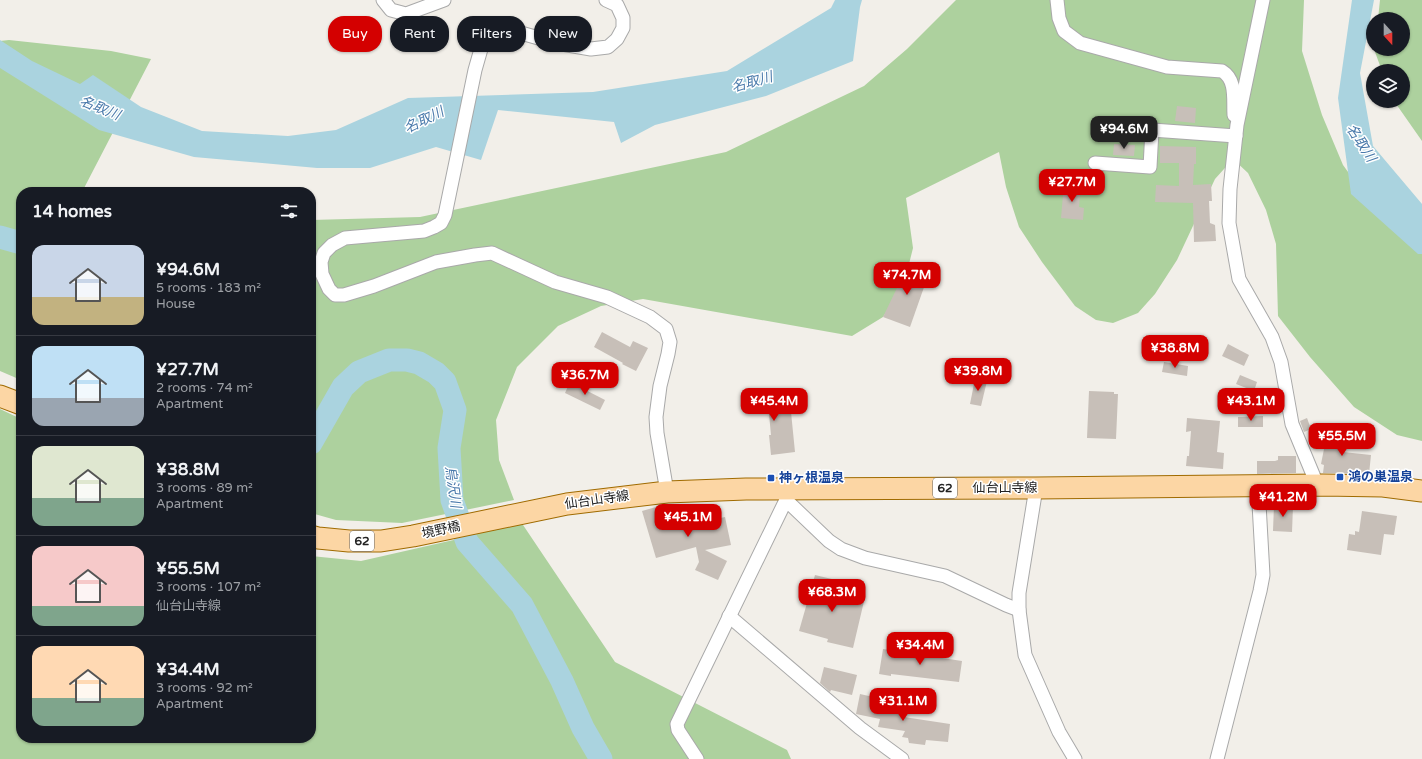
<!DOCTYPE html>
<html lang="en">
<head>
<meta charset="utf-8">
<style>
  body { margin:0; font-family:"Varela Round","Noto Sans JP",sans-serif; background:#20242c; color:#f1f3f6; height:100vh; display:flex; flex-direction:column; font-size:15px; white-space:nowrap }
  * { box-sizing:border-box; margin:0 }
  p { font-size:13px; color:#9ea1a6 }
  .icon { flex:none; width:22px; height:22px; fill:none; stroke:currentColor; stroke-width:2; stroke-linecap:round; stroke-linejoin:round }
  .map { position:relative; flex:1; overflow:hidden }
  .sheet { position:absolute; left:16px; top:187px; width:300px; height:556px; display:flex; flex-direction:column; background:#171b24; border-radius:16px; box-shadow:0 1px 3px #0004 }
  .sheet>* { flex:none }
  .hud { position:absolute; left:328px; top:16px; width:380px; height:36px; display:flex; gap:8px }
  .needle { width:26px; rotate:159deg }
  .tools { position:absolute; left:1366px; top:12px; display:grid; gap:8px }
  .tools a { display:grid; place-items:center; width:44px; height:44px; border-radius:50%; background:#171b24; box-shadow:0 1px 3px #0004; font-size:20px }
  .price { position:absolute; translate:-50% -34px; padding:0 9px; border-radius:8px; background:#d40000; color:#fff; font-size:13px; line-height:26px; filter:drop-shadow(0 1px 2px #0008) }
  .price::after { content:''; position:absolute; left:50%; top:24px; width:12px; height:9px; margin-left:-6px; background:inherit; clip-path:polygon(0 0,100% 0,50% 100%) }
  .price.selected { background:#222; color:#fff }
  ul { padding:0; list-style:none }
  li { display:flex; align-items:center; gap:12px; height:100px; padding:0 16px }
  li+li { border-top:1px solid #363941 }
  li span { display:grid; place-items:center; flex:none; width:112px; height:80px; border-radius:12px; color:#555 }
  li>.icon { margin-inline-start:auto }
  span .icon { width:48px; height:48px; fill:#fffc; stroke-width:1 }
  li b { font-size:17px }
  h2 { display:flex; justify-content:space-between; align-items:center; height:48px; padding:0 16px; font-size:17px }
  .pill { padding:0 14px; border-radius:16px; background:#171b24; box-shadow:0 1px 3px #0004; font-size:14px; line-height:36px }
  .pill.selected { background:#d40000; color:#fff }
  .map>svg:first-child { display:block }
</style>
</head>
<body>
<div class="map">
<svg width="1422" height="759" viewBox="0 0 1422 759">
  <rect width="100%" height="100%" fill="#f2efe9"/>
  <!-- forest -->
  <g fill="#add19e">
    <path d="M956,0H1304L1302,51L1322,115L1343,165L1369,201L1422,235V441L1397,435L1354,407L1310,357L1278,316L1276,244L1266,210L1248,173L1233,159L1215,179L1177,260L1155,294L1138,313L1113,323L1096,320L1075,306L1042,262L1019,227L1006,187L999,152L906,198L913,248L904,284L883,317L852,336L643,299L601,306L558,326L517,367L496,420L499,460L514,500L402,523L336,520L311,513V220L420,217L726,152L864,86L907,49Z"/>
    <path d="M1380,0H1422V141L1394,101H1403V71H1382L1375,52L1376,49H1403V19H1378Z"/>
    <path d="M9,40L111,51L151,59L82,192H21V380L0,371V41Z"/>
    <path d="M0,409L21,419V738H311V556L361,561L458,539L519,519L615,662L787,750L791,759H0Z"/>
  </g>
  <!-- water -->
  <g fill="#aad3df">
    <path d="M835,0H862L860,7L853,61L766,96L655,125L621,143L614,122L498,110L481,160L436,147L370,168H317L194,157L99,130L0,68V40L32,61L80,84L93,75L141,107L202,131L288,136L336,130L408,98L593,92L727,71L831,8Z"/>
    <path d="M1352,0H1374L1360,73L1373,146L1422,204V254H1418L1351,194L1338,98Z"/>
  </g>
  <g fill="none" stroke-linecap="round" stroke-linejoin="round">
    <!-- river -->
    <g stroke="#aad3df" stroke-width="23">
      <path d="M0,237L21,243"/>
      <path d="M311,443L343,387L359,372L389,360H407L419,363L436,373L445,382L455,410L449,448L452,500L467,542L522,605L562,681L583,728L601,759"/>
    </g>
  </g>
  <!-- building -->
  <g fill="#c7bfb8">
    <path d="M1177,106L1196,108L1195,123L1175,121Z"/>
    <path d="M1114,144L1135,145L1134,156L1113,155Z"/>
    <path d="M1160,146L1196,147V164H1194L1193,185L1211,184L1212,201H1209L1210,223L1215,225L1216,241L1194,242L1193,203L1155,202L1156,185L1179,186V163H1160Z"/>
    <path d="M1064,183L1081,185L1079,207L1084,208L1083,220L1061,218Z"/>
    <path d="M909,263L929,273L910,327L883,317Z"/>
    <path d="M602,332L630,347L633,341L648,348L636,371L622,364L623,363L594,347Z"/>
    <path d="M1228,344L1249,355L1244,366L1222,356Z"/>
    <path d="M966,361H976L977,376L967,377Z"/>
    <path d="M1164,362L1188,366L1187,376L1162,372Z"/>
    <path d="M1240,375L1257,382L1254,391L1236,384Z"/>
    <path d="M975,379L987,381L981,406L970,404Z"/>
    <path d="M570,382L605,400L600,410L565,393Z"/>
    <path d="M746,391L763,393L762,405L790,402L795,452L771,455L769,435H771L769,414L743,411Z"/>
    <path d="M1089,391L1114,392V394H1118L1116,439L1087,438Z"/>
    <path d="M1263,416V427H1238V417Z"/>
    <path d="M1187,418L1220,421L1217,452L1224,453L1223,469L1186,466L1187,456H1189L1191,431L1186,432Z"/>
    <path d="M1307,418L1311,429L1304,432L1300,421Z"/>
    <path d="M1321,433L1346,438L1343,452L1371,455L1369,474L1323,473L1324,465L1321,464L1324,449L1318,448Z"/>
    <path d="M1278,456H1296V473L1257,474V461H1275L1278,460Z"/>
    <path d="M673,504L679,527L725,517L731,545L705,550L727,561L718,580L695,570L699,562L696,547L656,558L642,511L663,505Z"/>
    <path d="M1274,505L1293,506L1292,532L1273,531Z"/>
    <path d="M1362,511L1397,516L1394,535L1384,534L1381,555L1347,550L1349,534L1355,535V531L1359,532Z"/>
    <path d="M815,575L836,580L833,590L865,597L853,648L827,642L828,639L799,631Z"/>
    <path d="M883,649L962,661L959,682L891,674V676L879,674Z"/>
    <path d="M824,667L857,675L852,695L831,690L830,692L820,683Z"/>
    <path d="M860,694L882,699L880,708L905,714L904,717L950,724L948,742L926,740L925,745L909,743L908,738L902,737L905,731L878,727L880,719L856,714Z"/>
  </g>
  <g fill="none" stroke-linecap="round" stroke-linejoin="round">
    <!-- street casing -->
    <g stroke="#a9a9a9" stroke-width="15">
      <g id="street">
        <path d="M383,0L391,10L406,14L444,0"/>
        <path d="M606,0L617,5L623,18V28L617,39L608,47L591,49L556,43L521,33L500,31L491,33L483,42L475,70L445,215L441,223L434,227L424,231L345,238L332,245L324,253L321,262L322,274L329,289L335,295H344L374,286L436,262L475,255L492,253L555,282L607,297L650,317L666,329L670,342L668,354L660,386L656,417L657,433L667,492"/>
        <path d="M1057,0L1059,18L1064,31L1080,43L1167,67L1222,71C1237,80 1233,100 1234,115"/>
        <path d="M1263,0L1237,125L1230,189L1229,223L1239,279L1272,337L1281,362L1292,424L1314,477L1313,486"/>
        <path d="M1095,163L1150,167L1152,130L1236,136"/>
        <path d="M1036,488L1019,593V610L1025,655L1059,732L1075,759"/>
        <path d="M786,500L829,541L841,549L865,558L945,576L1006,605L1019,610"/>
        <path d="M729,616L860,728L902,759"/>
        <path d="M697,759L678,730L677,724L786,500V490"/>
        <path d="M1217,759L1260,591L1263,575L1258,486"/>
      </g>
    </g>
    <!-- primary casing -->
    <g stroke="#a06b00" stroke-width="23">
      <g id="primary">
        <path d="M0,396L21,404"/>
        <path d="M311,536L318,538L349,541H381L413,536L567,504L667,492L746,489L1036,488L1323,485L1383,486L1422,491"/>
      </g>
    </g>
    <!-- street -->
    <use href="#street" stroke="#fff" stroke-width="13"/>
    <!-- primary -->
    <use href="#primary" stroke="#fcd6a4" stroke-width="21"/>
  </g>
  <!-- markers -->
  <g fill="#1a4fb4" stroke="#fff" stroke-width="1.5">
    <rect x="1336" y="473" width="8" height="8" rx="2"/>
    <rect x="767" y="474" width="8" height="8" rx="2"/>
  </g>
  <g text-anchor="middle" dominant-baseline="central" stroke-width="3" stroke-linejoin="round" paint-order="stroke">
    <!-- shield labels -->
    <g fill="#fff" stroke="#646464" stroke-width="1">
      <rect x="933" y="478" width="24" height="20" rx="3"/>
      <rect x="350" y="531" width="24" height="20" rx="3"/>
    </g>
    <g font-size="12" font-weight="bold" fill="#222">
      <text x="945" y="488">62</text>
      <text x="362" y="541">62</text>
    </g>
    <!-- transit labels -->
    <g font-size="13" font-weight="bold" fill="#164399" stroke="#fff" text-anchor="start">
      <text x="1348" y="477">鴻の巣温泉</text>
      <text x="779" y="478">神ヶ根温泉</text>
    </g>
    <!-- street labels -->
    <g font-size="13" fill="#222" stroke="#fff">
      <text x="1005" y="488">仙台山寺線</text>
      <text transform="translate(597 500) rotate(-8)">仙台山寺線</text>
      <text transform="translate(441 530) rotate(-12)">境野橋</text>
    </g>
    <!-- water labels -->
    <g font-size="14" font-style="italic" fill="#4a7aab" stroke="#fff">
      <text transform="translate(752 82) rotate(-16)">名取川</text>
      <text transform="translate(100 108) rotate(22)">名取川</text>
      <text transform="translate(424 120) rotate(-26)">名取川</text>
      <text transform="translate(1361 143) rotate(57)">名取川</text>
      <text transform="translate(453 487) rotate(82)">烏沢川</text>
    </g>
  </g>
</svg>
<div class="tools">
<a><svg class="needle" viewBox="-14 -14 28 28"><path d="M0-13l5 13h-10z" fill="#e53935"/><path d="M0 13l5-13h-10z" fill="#9ea1a6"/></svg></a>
<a><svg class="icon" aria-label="layers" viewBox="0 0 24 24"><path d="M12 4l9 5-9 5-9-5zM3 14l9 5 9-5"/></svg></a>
</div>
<b class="price selected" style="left:1124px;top:150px">¥94.6M</b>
<b class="price" style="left:1072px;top:203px">¥27.7M</b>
<b class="price" style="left:907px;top:296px">¥74.7M</b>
<b class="price" style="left:1175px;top:369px">¥38.8M</b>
<b class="price" style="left:978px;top:392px">¥39.8M</b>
<b class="price" style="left:585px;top:396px">¥36.7M</b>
<b class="price" style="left:774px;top:422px">¥45.4M</b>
<b class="price" style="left:1251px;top:422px">¥43.1M</b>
<b class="price" style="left:1342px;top:457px">¥55.5M</b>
<b class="price" style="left:1283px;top:518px">¥41.2M</b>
<b class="price" style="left:688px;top:538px">¥45.1M</b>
<b class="price" style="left:832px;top:613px">¥68.3M</b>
<b class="price" style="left:920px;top:666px">¥34.4M</b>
<b class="price" style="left:903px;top:722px">¥31.1M</b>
<div class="hud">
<a class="pill selected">Buy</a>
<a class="pill">Rent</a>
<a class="pill">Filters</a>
<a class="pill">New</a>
</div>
<section class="sheet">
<h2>14 homes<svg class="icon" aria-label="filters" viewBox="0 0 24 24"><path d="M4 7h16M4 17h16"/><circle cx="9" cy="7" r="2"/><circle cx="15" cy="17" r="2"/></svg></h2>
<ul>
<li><span style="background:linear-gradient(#c9d6e8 65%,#c2b280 0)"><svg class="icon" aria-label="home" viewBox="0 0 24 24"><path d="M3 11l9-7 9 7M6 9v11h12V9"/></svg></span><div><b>¥94.6M</b><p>5 rooms · 183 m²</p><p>House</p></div></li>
<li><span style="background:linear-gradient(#bfe0f5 65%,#9aa5b1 0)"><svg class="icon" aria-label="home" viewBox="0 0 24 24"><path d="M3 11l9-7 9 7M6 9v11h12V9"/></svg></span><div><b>¥27.7M</b><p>2 rooms · 74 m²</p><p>Apartment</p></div></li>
<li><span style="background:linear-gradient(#dfe7d0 65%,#7fa58c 0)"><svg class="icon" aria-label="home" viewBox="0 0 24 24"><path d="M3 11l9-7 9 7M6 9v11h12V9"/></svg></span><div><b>¥38.8M</b><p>3 rooms · 89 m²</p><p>Apartment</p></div></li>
<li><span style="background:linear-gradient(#f6c9c9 75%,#7fa58c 0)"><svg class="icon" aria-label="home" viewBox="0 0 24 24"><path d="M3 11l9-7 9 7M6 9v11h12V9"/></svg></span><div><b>¥55.5M</b><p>3 rooms · 107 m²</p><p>仙台山寺線</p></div></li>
<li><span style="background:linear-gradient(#ffd9b3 65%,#7fa58c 0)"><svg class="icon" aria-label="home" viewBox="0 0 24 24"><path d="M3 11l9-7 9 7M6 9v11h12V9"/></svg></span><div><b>¥34.4M</b><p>3 rooms · 92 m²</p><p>Apartment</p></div></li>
</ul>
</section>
</div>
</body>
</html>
